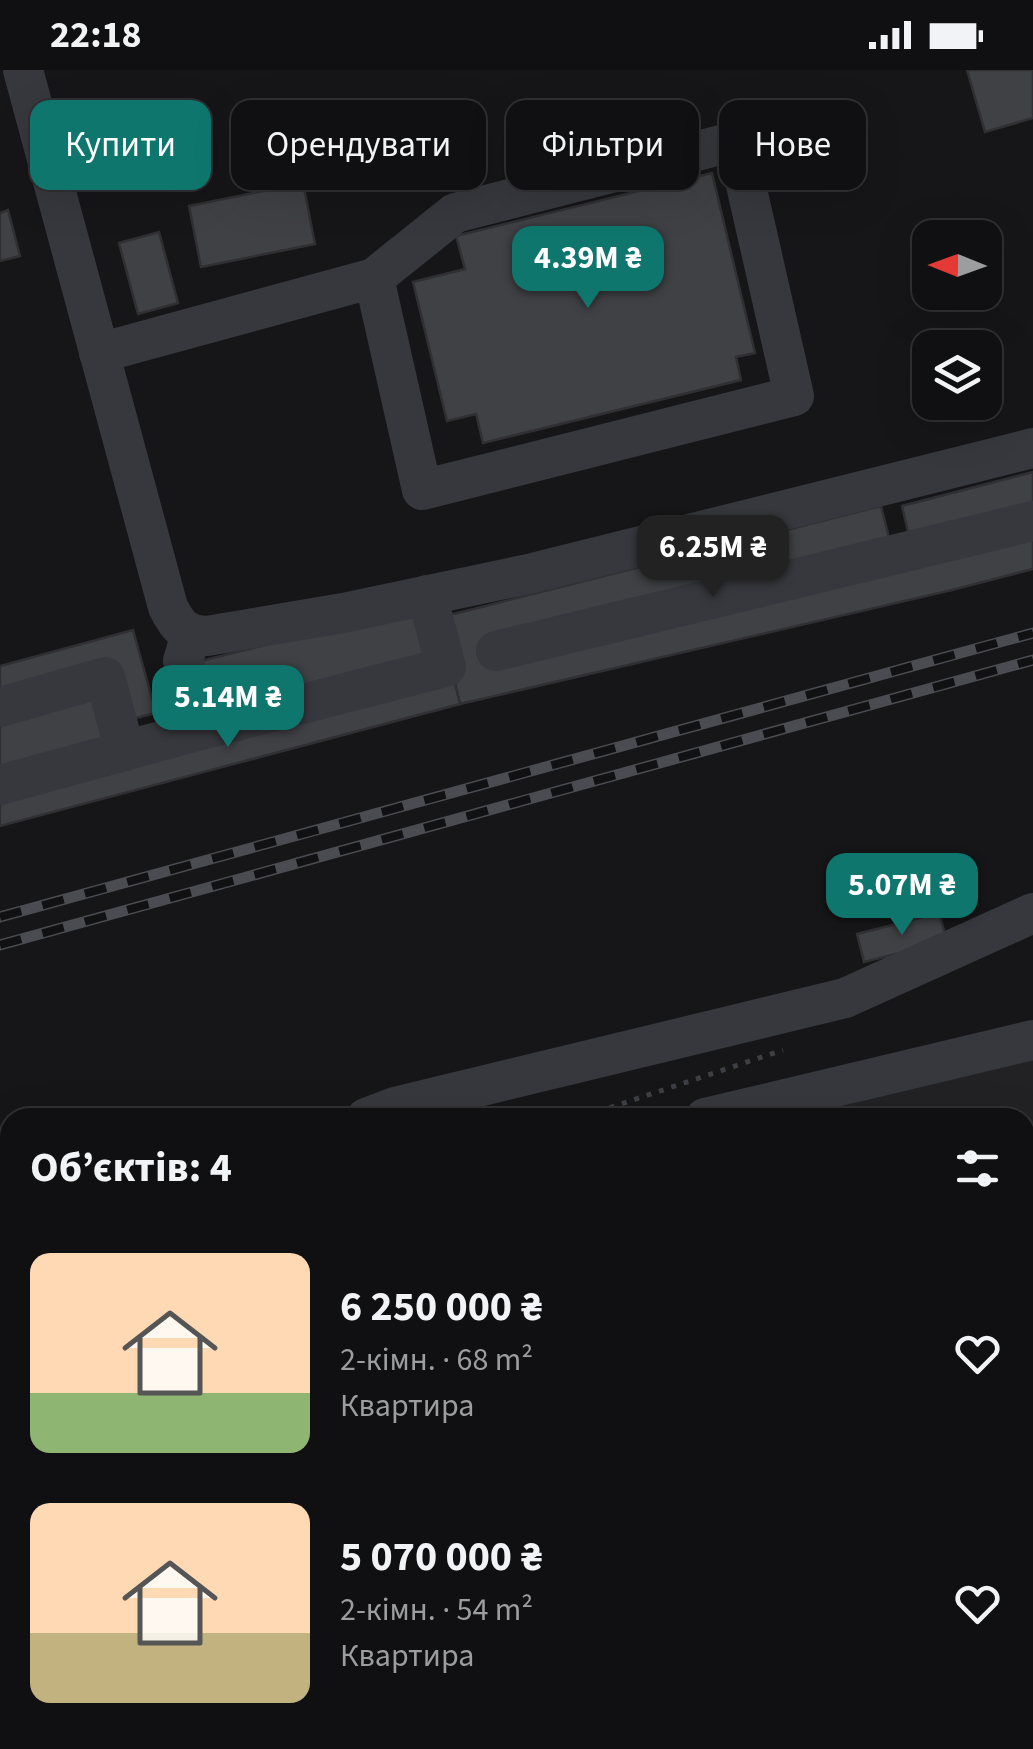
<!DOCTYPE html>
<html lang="uk">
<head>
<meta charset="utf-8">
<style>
  body { margin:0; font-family:"Source Sans 3",sans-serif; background:#1e1e20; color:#f1f3f6; height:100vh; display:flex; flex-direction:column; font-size:38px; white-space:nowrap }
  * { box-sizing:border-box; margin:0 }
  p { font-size:32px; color:#9c9d9f }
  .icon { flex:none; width:55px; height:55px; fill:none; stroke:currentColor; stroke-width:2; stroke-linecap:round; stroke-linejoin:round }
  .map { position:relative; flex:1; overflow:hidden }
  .sheet { position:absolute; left:0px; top:1038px; width:1035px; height:642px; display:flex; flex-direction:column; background:#101012; border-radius:30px 30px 0 0; box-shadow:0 10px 40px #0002,0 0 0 2px #303032 }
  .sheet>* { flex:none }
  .banner { position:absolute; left:30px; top:30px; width:975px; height:90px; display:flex; gap:20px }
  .needle { width:65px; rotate:271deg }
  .tools { position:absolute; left:912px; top:150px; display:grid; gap:20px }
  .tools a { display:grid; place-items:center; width:90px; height:90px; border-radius:20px; background:#101012; box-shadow:0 10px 40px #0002,0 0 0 2px #303032; font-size:50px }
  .price { position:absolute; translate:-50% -85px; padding:0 22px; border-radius:20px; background:#0f766e; color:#fff; font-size:32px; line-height:65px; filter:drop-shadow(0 2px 5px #0008) }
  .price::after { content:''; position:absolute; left:50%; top:60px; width:30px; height:22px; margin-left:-15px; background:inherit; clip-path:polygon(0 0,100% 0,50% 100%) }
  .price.selected { background:#222; color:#fff }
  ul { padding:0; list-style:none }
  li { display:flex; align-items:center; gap:30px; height:250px; padding:0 30px }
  li span { display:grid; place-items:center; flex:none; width:280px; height:200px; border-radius:20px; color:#555 }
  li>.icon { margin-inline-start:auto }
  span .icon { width:120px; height:120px; fill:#fffc; stroke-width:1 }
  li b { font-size:42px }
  h2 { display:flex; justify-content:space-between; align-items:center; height:120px; padding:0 30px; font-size:42px }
  .chip { padding:0 35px; border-radius:20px; background:#101012; box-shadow:0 10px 40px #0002,0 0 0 2px #303032; font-size:35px; line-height:90px }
  .chip.selected { background:#0f766e; color:#fff }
  .status { display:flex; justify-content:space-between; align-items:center; height:70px; padding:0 50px; background:#101012; direction:ltr }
  .status svg { height:28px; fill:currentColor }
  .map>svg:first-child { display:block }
</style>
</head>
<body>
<div class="status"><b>22:18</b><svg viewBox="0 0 49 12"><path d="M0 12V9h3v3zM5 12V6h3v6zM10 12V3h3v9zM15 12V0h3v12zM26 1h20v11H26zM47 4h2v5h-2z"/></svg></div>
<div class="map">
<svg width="1033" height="1679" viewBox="0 0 1033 1679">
  <rect width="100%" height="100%" fill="#161618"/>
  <!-- built -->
  <path fill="#222225" d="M1033,984V1679H0V1266L10,1263V1670H1025V1048L802,1047Z"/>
  <!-- building -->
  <g fill="#404145" stroke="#303034" stroke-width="2.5">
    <path d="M967,0H1033V48L985,62Z"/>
    <path d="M712,103L755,283L736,287L741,310L483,373L476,344L447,351L413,212L465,199L456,166Z"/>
    <path d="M303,113L315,174L201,197L189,136Z"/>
    <path d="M8,140L20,186L0,191V143Z"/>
    <path d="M159,162L178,233L138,244L119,173Z"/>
    <path d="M1033,402V434L909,466L902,436Z"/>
    <path d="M881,436L889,468L1033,469V499L952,520L460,634L453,605L446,546Z"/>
    <path d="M422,536L435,588L206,645L193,593Z"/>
    <path d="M133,560L156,643L128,650L113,596L0,626V596Z"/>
    <path d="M453,605L460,634L0,756V725Z"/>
    <path d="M95,620L110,672L0,702V646Z"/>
    <path d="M939,843L947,871L864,892L857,864Z"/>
  </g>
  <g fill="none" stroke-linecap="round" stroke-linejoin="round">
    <!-- path -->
    <g stroke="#3d3f44" stroke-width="5" stroke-dasharray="5 8" stroke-linecap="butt">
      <path d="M572,1048L603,1040L783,980"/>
      <path d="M1025,1193L1033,1197"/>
      <path d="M0,1363L10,1359"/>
    </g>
    <!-- minor -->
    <g stroke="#37383d" stroke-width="40">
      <path d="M23,0L168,537C178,557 184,564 207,566L343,543L533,503L1033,378"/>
      <path d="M99,283L374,208L422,420L794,326L736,71L455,143L374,208"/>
      <path d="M191,564L183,591L201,660L446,597L427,525"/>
      <path d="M496,581L1033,451"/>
      <path d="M0,637L105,607L125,681"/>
      <path d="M0,715L201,660"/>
      <path d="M366,1048L395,1037L845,928L1033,843"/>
      <path d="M705,1048L1033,970"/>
      <path d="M0,1174L10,1169"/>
      <path d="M0,1217L10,1214"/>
    </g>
    <!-- rail casing -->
    <g stroke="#4a4c52" stroke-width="11">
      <g id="rail">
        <path d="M0,847L1033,563"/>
        <path d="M0,875L1033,590"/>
      </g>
    </g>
    <!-- rail -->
    <use href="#rail" stroke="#111113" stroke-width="8" stroke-dasharray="22" stroke-linecap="butt"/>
  </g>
</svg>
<div class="tools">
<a><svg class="needle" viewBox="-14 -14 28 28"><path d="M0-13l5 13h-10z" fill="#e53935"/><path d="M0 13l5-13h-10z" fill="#9c9d9f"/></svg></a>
<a><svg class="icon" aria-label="layers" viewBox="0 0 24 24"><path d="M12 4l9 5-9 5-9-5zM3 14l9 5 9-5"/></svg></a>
</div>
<b class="price" style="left:588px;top:241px">4.39M ₴</b>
<b class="price selected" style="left:713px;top:530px">6.25M ₴</b>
<b class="price" style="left:228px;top:680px">5.14M ₴</b>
<b class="price" style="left:902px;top:868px">5.07M ₴</b>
<div class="banner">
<a class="chip selected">Купити</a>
<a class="chip">Орендувати</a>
<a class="chip">Фільтри</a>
<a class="chip">Нове</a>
</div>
<section class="sheet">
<h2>Об’єктів: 4<svg class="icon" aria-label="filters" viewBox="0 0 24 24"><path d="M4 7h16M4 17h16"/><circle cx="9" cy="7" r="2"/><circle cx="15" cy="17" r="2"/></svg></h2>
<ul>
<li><span style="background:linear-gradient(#ffd9b3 70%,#8fb573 0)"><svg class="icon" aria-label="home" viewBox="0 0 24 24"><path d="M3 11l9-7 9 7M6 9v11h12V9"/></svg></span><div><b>6 250 000 ₴</b><p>2-кімн. · 68 m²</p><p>Квартира</p></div><svg class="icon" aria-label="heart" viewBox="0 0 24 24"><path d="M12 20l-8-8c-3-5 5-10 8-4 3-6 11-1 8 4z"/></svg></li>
<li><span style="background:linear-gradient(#ffd9b3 65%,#c2b280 0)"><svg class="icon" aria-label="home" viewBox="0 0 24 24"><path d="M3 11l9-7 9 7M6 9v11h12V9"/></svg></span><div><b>5 070 000 ₴</b><p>2-кімн. · 54 m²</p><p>Квартира</p></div><svg class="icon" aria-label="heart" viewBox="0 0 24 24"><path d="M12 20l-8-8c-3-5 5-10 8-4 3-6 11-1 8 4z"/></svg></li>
</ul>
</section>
</div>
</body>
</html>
